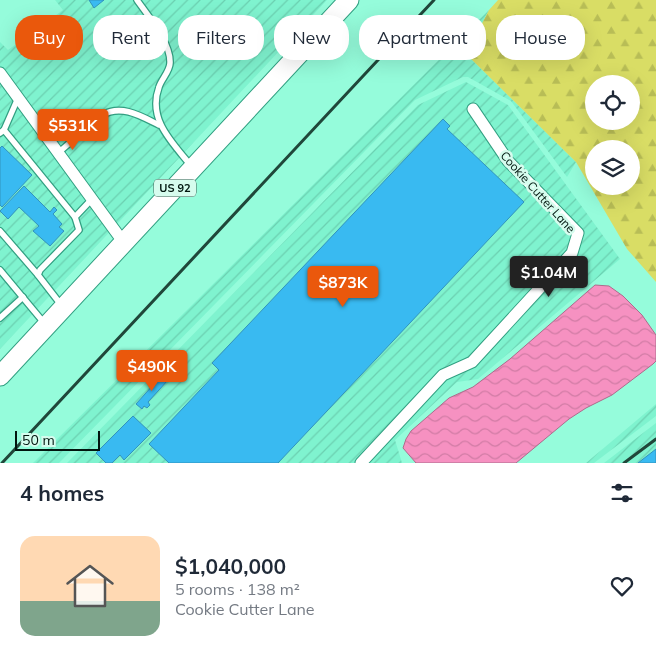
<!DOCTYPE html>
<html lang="en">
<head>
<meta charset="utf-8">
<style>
  body { margin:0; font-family:Mulish,sans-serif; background:#f6f6f7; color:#1f2937; height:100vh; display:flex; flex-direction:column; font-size:19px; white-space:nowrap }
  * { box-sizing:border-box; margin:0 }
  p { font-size:16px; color:#747a83 }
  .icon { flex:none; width:28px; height:28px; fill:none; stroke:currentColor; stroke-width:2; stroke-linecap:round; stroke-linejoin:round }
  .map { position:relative; height:463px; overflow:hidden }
  .drawer { display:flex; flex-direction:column; background:#fff; flex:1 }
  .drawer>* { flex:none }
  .hud { position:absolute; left:15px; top:15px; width:626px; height:45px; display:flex; gap:10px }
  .fabs { position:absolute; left:585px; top:75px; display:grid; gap:10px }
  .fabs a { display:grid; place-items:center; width:55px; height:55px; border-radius:50%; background:#fff; box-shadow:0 5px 20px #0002; font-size:25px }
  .scale { position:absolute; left:15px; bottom:12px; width:85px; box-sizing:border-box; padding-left:5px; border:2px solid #01160f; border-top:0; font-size:14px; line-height:18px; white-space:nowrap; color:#01160f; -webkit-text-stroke:4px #d6fcee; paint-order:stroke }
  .price { position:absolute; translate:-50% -42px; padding:0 11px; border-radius:5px; background:#ea580c; color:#fff; font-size:16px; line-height:32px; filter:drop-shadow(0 1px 2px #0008) }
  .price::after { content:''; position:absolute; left:50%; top:30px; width:15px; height:11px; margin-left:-8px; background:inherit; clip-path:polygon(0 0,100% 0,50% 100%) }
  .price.on { background:#222; color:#fff }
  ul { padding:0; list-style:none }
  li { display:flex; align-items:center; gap:15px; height:125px; padding:0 20px }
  li span { display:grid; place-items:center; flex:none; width:140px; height:100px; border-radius:15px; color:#555 }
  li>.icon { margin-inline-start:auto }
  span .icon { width:60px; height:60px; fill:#fffc; stroke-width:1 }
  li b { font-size:21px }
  h2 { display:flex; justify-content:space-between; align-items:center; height:60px; padding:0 20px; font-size:21px }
  .tag { padding:0 18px; border-radius:20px; background:#fff; box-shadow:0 5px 20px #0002; font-size:18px; line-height:45px }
  .tag.on { background:#ea580c; color:#fff }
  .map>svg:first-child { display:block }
</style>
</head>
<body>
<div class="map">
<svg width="656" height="463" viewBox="0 0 656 463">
  <defs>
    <pattern id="industrial-furrows" width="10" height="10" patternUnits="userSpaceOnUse" patternTransform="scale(1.25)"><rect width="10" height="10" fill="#7ff3cf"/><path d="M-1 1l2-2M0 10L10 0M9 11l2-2" fill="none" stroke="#6cd0b1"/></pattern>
    <pattern id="forest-firs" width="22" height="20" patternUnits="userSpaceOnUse" patternTransform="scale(1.25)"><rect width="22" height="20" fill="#d9dd65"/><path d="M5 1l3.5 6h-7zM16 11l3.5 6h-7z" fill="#b8bd56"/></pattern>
    <pattern id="water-waves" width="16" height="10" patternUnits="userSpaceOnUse" patternTransform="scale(1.25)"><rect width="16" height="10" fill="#f691c1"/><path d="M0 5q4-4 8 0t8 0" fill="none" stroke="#d17ca5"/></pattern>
  </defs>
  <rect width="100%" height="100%" fill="#95fcdb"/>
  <!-- industrial -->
  <g fill="url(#industrial-furrows)">
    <path d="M55,0H327L0,349V42L8,50L63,10Z"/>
    <path d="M489,10L466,54L576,162L567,177L511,101L468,77H463L415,100L59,463H33Z"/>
    <path d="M466,82L508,105L620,259L478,379L457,382L395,440L402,463H67L418,105Z"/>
    <path d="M656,404V416L594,463H586Z"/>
    <path d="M656,423V463H604Z"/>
  </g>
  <!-- forest -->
  <path fill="url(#forest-firs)" fill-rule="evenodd" d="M498,0H656V282L627,249L576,162L466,54L489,10ZM594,84H631V121H594ZM594,149H631V186H594Z"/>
  <!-- water -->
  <path fill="url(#water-waves)" stroke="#ac6c8c" d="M595,285L609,286L623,296L642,315L656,335V361L653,364L612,395L586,408L569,419L516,463H416L403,448L406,439L411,431L449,398L473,387L510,359Z"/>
  <!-- building -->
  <g fill="#39baf1" stroke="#3293bd">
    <path d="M89,0H104L94,8Z"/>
    <path d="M443,119L450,126L447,129L524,202L278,463H169L149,444L219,370L212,363Z"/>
    <path d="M2,146L32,175L2,207L0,205V148Z"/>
    <path d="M24,186L50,212L54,207L57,210L53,214L62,224L59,227L64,231L50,246L33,231L39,226L19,207L8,219L0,211Z"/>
    <path d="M163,374L169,379L148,402L150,405L147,408L144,406L142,409L136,404Z"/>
    <path d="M133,416L151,433L124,460L120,455L112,463H106L96,453Z"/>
    <path d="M656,449V463H638Z"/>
  </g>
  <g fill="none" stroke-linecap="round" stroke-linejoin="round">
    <!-- lane casing -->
    <g stroke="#32a082" stroke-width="8">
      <g id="lane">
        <path d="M137,0C148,16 171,43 170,63C170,71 161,80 159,87C147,120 173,143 192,167"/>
        <path d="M4,130L75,217"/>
        <path d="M0,133L4,130L18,98"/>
        <path d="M58,153L102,115C122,104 141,116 159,125"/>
        <path d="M0,231L38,275"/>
        <path d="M0,270L45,324"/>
        <path d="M62,306L38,275L40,270L79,230L75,217L92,199"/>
        <path d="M0,318L23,297"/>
      </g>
    </g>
    <!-- street casing -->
    <g stroke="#32a082" stroke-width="13">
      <g id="street">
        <path d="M0,73L124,243"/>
        <path d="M361,463L443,375L472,362L572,253L578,233L508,161L473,109"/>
      </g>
    </g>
    <!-- primary casing -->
    <g stroke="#32a082" stroke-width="21">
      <path id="primary" d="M0,376L349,0"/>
    </g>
    <!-- lane -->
    <use href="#lane" stroke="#fff" stroke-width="5.5"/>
    <!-- street -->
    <use href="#street" stroke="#fff" stroke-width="11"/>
    <!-- primary -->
    <use href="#primary" stroke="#fff" stroke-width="19"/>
    <!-- rail -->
    <g stroke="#20473a" stroke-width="3">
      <path d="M2,463L434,0"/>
      <path d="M624,463L656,439"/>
    </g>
  </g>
  <g text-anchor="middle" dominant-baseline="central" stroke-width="5" stroke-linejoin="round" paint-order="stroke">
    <!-- shield labels -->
    <rect fill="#d6fcee" stroke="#415b52" stroke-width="1" x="154" y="179.5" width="42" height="17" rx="4"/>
    <g font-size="11" font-weight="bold" fill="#01160f">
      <text x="175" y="188">US 92</text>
    </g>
    <!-- street labels -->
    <g font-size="12" fill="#01160f" stroke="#d6fcee">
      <text transform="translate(538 192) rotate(48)">Cookie Cutter Lane</text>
    </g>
  </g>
</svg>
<div class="fabs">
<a><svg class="icon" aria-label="locate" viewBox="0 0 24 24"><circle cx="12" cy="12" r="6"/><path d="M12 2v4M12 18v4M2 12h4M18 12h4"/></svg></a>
<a><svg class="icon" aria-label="layers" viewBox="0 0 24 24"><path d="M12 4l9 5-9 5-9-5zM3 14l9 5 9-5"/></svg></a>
</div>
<div class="scale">50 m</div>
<b class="price" style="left:73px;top:151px">$531K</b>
<b class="price on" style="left:549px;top:298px">$1.04M</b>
<b class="price" style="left:343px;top:308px">$873K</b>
<b class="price" style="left:152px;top:392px">$490K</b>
<div class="hud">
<a class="tag on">Buy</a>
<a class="tag">Rent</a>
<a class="tag">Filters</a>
<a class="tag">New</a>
<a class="tag">Apartment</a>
<a class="tag">House</a>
</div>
</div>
<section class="drawer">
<h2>4 homes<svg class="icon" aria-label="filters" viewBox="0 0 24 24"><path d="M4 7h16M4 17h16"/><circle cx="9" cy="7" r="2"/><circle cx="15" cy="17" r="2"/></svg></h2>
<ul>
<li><span style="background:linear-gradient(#ffd9b3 65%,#7fa58c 0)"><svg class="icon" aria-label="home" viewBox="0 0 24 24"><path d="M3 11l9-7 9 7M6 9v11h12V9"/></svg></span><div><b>$1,040,000</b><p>5 rooms · 138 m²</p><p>Cookie Cutter Lane</p></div><svg class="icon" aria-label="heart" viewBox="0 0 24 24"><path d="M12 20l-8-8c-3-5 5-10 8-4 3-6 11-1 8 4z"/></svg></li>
</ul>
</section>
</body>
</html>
